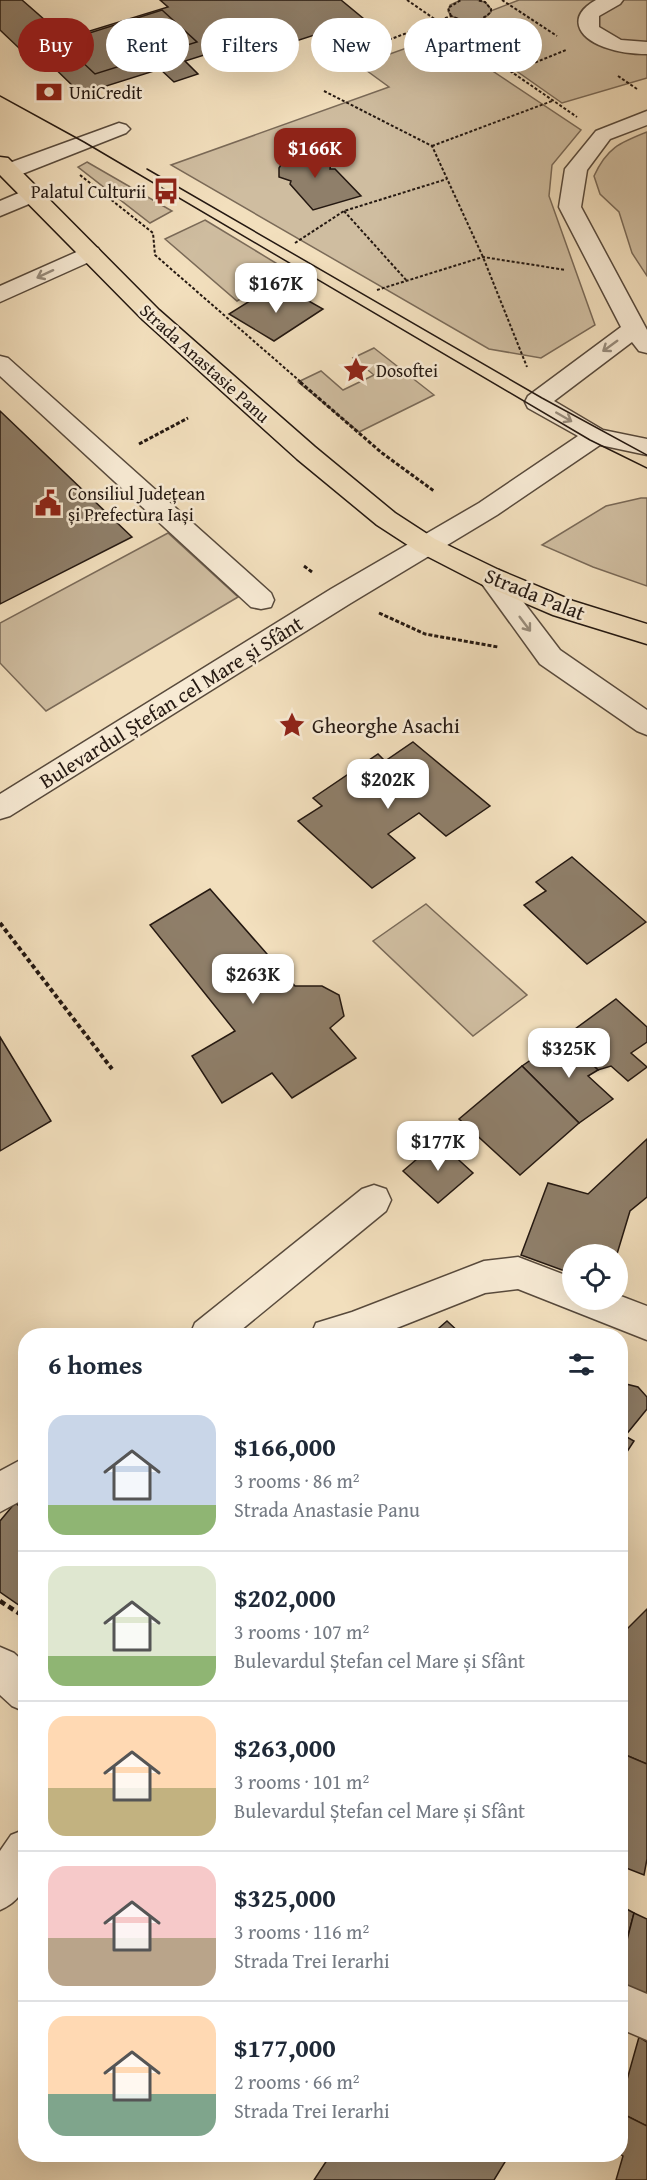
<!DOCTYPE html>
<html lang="en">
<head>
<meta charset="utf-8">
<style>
  body { margin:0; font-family:"Gentium Book Plus",serif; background:#f2f2f3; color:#1f2937; height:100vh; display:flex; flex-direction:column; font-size:22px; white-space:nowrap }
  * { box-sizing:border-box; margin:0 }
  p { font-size:20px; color:#747a83 }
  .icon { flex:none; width:33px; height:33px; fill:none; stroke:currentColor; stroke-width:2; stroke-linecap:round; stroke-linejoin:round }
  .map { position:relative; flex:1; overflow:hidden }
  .side { position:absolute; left:18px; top:1328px; width:610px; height:834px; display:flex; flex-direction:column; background:#fff; border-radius:24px; box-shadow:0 6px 24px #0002 }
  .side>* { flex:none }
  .top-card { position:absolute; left:18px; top:18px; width:612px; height:54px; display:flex; gap:12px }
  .controls { position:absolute; left:562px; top:1244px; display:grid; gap:12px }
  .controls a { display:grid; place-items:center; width:66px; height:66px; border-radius:50%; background:#fff; box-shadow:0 6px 24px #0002; font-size:30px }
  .price { position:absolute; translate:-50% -51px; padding:0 14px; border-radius:12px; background:#fff; color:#222; font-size:20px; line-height:39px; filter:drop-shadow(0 2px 3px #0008) }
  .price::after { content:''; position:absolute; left:50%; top:36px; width:18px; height:14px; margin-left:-9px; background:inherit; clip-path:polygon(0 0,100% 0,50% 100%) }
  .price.on { background:#8f2418; color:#fff }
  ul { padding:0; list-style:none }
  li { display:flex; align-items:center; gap:18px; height:150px; padding:0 30px }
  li+li { border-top:2px solid #e0e1e3 }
  li span { display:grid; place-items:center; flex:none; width:168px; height:120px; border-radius:18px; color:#555 }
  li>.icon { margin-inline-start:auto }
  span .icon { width:72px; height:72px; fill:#fffc; stroke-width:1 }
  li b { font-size:26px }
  h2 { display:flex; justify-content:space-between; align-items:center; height:72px; padding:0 30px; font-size:26px }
  .pill { padding:0 21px; border-radius:27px; background:#fff; box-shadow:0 6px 24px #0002; font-size:21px; line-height:54px }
  .pill.on { background:#8f2418; color:#fff }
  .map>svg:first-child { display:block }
</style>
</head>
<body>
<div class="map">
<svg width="647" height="2180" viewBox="0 0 647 2180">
  <rect width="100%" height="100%" fill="#f2dfbd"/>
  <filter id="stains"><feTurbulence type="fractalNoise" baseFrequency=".00333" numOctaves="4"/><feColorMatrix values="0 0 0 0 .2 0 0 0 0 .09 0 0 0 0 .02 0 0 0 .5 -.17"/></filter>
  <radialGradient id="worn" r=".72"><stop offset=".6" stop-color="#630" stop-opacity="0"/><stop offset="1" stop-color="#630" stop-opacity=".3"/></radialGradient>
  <!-- green -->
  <g fill="#cfbda0" stroke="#7a6a58" stroke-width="1.5">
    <path d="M519,0H647V78L562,103L452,26Z"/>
    <path d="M440,36L581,130L552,165L549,196L595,325L541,358L489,349L171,165L389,87L359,65Z"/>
    <path d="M647,132V276L632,253L619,212L600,194L594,176C607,148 619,143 647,132Z"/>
    <path d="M87,162L172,211L150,223L78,167Z"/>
    <path d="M205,220L289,271L237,301L165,239Z"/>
    <path d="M374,348L434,395L359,432L298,382L321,371L343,390L374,375L353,358Z"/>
    <path d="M641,498H647V586L593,567L542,545L606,506Z"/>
    <path d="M168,533L238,597L46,711L0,663V623Z"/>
    <path d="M426,904L527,995L473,1036L373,941Z"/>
  </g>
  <!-- water -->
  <path fill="#ac9b83" stroke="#766755" stroke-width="1.5" d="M477,0L485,2L491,9V12C480,25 465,22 451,16L448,11L450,5L461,0Z"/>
  <!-- building -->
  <g fill="#8f7f6a" stroke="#241811" stroke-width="1.5">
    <path d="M0,0H22L62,35L20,49L0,30Z"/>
    <path d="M160,0H341L364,19L290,43L277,32L185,61L198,74L174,82L160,69L81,94L34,48L168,7Z"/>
    <path d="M162,10L197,42L95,74L61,42Z"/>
    <path d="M286,149H297L303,154L318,156L331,162L330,169H335L361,196L313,210L290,184L291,181L279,177V168L284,160L278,154Z"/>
    <path d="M291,291L323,309L274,341L229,314L261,294L274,302Z"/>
    <path d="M0,411L132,537L0,604Z"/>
    <path d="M413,742L490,806L446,836L419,813L388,834L415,858L372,888L298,821L322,806L313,798L378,754L385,761Z"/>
    <path d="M572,857L646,922L587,964L524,905L546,891L536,882Z"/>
    <path d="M210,889L295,986H322L339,995L344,1016L330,1028L356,1058L292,1098L272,1073L222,1103L192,1056L235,1031L150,925Z"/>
    <path d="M616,999L647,1027V1042L631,1053L647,1067L628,1081L611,1066L598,1070L564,1037Z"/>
    <path d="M0,1037L51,1121L0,1151Z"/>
    <path d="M564,1037L598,1070L588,1076L613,1099L579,1123L522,1066Z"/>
    <path d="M522,1066L579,1123L520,1175L459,1119Z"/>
    <path d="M647,1139V1197L630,1211L617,1254H573V1274L521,1255L548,1183L588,1194Z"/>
    <path d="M438,1141L473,1173L438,1203L403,1171Z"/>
    <path d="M447,1321L462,1335H431Z"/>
    <path d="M626,1384L638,1387L647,1397V1409L625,1436L634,1441L621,1461V1387Z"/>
    <path d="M15,1503L26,1510V1610L0,1592V1521Z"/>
    <path d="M647,1609V1764L621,1753V1695L624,1688L621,1687V1635Z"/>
    <path d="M621,1753L647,1764V1859L644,1875L621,1866Z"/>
    <path d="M621,1906L634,1913L621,1963Z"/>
    <path d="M634,1913L647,1919V1998L621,1985V1963Z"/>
    <path d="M639,2037L647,2042V2126L621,2113V2101Z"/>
    <path d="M621,2113L647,2126V2180H616L623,2156L620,2154Z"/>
    <path d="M331,2154H496L505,2162L494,2180H314Z"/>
  </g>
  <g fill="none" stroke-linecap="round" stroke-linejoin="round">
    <!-- minor casing -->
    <g stroke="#584a3c" stroke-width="3">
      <g id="minor">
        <path d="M596,0H623L620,4L599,16V27L621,40L647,42V54C632,54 618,52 604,47C577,37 567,16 596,0Z"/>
        <path d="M647,111V125L610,139L587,170L581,207L647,330V353L639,351L632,342L554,401L603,430L647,439V455L600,445L497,515L351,603L10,816L0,819V794L331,589L479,503L578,436L528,408L525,402L528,396L621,327L559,207L565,169L596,131Z"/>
        <path d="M119,123L126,125L130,129L126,133L17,176L9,177L0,174L1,166Z"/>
        <path d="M33,187L41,189L44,194L41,199L0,216V201Z"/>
        <path d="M90,246L98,248L101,253L98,258L0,302V286Z"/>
        <path d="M0,356L8,358L271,593L274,600L271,607L261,609L251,607L0,376Z"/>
        <path d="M490,568L499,570L560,650L647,710V735L637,731L540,664L477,577L481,570Z"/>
        <path d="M374,1185L386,1189L391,1200L386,1211L235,1335H190L195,1323L362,1189Z"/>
        <path d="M518,1257L573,1278V1299H618V1295L647,1306V1340L518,1289L485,1293L379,1335H311L316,1323L352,1312L484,1261Z"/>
        <path d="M26,1457V1498L0,1512V1471Z"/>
        <path d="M0,1647L14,1653L26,1664V1712L12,1706L0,1695Z"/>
        <path d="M26,1829C26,1863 36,1895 0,1910V1851L11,1835Z"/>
        <path d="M621,1983L647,1994V2040L621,2029Z"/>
      </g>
    </g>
    <!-- major casing -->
    <g stroke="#241811" stroke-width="3">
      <path id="major" d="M0,157L8,158L159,310L315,447L395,513L435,539L499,570L573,601L647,624V644L553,615L481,584L417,551L377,525L297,459L143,320L0,175Z"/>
    </g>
    <!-- path-far3 -->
    <g stroke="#241811" stroke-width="2" stroke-dasharray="3 2" stroke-linecap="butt">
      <path d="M407,0L577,117"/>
      <path d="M502,0L557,36"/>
      <path d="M451,16L448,8L461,0"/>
      <path d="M347,56L451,16C466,22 479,24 491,12V9L485,2L477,0"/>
      <path d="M512,72L566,50"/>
      <path d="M618,76L637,89"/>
      <path d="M324,91L432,146L483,257L527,367"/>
      <path d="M432,146L552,101"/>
      <path d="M80,175L153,233L155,255L302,383"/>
      <path d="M344,211L407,281"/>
      <path d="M295,243L344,211L447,179"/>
      <path d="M377,290L483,257L566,270"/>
    </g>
    <!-- path-far2 -->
    <g stroke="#241811" stroke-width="3" stroke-dasharray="4 2" stroke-linecap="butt">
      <path d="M300,382L382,453L434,491"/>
      <path d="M139,444L188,418"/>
      <path d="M304,566L312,572"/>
      <path d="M379,613L425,634L498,647"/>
    </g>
    <!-- path-far1 -->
    <path stroke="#241811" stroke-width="4" stroke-dasharray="4.5 3" stroke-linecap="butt" d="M0,923L112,1069"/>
    <!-- path -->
    <path stroke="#241811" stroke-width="4.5" stroke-dasharray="6 4" stroke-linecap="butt" d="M0,1601L26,1618"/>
    <!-- minor -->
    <use href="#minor" fill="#f7ead4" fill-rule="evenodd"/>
    <!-- major -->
    <use href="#major" fill="#f2dfbd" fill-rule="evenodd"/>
    <!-- tram -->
    <g stroke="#241811" stroke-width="1.5">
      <path d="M0,96L84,142L590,440L647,468"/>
      <path d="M147,169L542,398L647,455"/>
    </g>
  </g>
  <!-- one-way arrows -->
  <defs><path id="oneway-shaft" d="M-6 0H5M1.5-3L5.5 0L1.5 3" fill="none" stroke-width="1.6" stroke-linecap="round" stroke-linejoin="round" transform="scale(1.5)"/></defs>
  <g stroke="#988c7c">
    <use href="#oneway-shaft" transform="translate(45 274) rotate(155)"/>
    <use href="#oneway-shaft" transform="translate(610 346) rotate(144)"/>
    <use href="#oneway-shaft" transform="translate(564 417) rotate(30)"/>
    <use href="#oneway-shaft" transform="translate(525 624) rotate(53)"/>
  </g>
  <!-- icons -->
  <defs>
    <g id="bank-bare" transform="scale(2.07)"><path d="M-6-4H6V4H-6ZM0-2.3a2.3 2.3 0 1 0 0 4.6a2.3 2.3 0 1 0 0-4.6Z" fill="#8f2418" stroke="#f7ead4" stroke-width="2.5" paint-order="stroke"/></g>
    <g id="bus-bare" transform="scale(2.07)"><path d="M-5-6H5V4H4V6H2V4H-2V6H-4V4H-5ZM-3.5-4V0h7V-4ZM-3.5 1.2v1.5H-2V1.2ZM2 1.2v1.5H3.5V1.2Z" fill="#8f2418" stroke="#f7ead4" stroke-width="2.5" paint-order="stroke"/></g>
    <g id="sight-bare" transform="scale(2.07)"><path d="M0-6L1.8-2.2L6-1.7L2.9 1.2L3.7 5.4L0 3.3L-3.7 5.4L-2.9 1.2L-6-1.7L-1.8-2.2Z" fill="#8f2418" stroke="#f7ead4" stroke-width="2.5" paint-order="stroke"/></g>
    <g id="civic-bare" transform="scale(2.07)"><path d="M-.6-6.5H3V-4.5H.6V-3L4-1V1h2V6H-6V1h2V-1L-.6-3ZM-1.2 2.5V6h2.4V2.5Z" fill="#8f2418" stroke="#f7ead4" stroke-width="2.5" paint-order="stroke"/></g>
  </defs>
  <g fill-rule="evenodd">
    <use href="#bank-bare" x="49" y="92"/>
    <use href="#bus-bare" x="166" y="191"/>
    <use href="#sight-bare" x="356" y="370"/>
    <use href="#civic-bare" x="48" y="503"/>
    <use href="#sight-bare" x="292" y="725"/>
  </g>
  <g text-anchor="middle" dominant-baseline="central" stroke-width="5" stroke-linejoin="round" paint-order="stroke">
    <!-- far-poi labels -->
    <g font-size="18" fill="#241811" stroke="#f7ead4" text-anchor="start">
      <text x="69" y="92">UniCredit</text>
      <text x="146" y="191" text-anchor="end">Palatul Culturii</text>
      <text x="376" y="370">Dosoftei</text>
      <text x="68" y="493">Consiliul Județean<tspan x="68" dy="21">și Prefectura Iași</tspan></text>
    </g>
    <!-- far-street labels -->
    <g font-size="18" fill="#241811" stroke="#f7ead4">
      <text transform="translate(205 363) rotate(42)">Strada Anastasie Panu</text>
    </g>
    <!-- street labels -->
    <g font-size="21" fill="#241811" stroke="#f7ead4">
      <text transform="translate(535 594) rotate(22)">Strada Palat</text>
      <text transform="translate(171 702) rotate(-32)">Bulevardul Ștefan cel Mare și Sfânt</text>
    </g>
    <!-- poi labels -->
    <g font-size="21" fill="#241811" stroke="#f7ead4" text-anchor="start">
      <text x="312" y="725">Gheorghe Asachi</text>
    </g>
  </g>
  <rect width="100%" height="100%" filter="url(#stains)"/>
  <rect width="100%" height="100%" fill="url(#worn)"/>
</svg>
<div class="controls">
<a><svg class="icon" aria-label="locate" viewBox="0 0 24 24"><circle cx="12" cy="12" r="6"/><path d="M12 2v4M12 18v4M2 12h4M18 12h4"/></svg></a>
</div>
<b class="price on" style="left:315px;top:179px">$166K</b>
<b class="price" style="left:276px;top:314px">$167K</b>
<b class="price" style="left:388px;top:810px">$202K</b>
<b class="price" style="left:253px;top:1005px">$263K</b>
<b class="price" style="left:569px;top:1079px">$325K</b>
<b class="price" style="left:438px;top:1172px">$177K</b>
<div class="top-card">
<a class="pill on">Buy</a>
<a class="pill">Rent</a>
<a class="pill">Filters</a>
<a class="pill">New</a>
<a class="pill">Apartment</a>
</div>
<section class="side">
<h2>6 homes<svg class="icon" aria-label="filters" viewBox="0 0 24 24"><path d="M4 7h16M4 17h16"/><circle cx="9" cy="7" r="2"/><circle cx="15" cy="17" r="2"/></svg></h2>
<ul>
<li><span style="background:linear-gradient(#c9d6e8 75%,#8fb573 0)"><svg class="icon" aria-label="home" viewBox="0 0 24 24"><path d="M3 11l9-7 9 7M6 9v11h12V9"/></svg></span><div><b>$166,000</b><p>3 rooms · 86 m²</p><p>Strada Anastasie Panu</p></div></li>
<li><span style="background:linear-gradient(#dfe7d0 75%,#8fb573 0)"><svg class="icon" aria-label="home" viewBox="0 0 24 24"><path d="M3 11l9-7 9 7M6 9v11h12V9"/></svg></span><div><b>$202,000</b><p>3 rooms · 107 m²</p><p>Bulevardul Ștefan cel Mare și Sfânt</p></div></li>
<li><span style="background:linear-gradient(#ffd9b3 60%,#c2b280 0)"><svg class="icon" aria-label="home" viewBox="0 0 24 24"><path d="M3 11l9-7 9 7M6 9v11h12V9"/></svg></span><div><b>$263,000</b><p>3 rooms · 101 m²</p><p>Bulevardul Ștefan cel Mare și Sfânt</p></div></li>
<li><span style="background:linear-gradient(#f6c9c9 60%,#b9a48a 0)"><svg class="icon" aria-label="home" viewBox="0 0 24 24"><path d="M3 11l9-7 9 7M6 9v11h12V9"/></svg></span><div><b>$325,000</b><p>3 rooms · 116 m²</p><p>Strada Trei Ierarhi</p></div></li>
<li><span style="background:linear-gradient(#ffd9b3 65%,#7fa58c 0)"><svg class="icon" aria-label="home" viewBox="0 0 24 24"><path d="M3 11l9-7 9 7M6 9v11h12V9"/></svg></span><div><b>$177,000</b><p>2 rooms · 66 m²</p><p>Strada Trei Ierarhi</p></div></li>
</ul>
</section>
</div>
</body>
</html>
